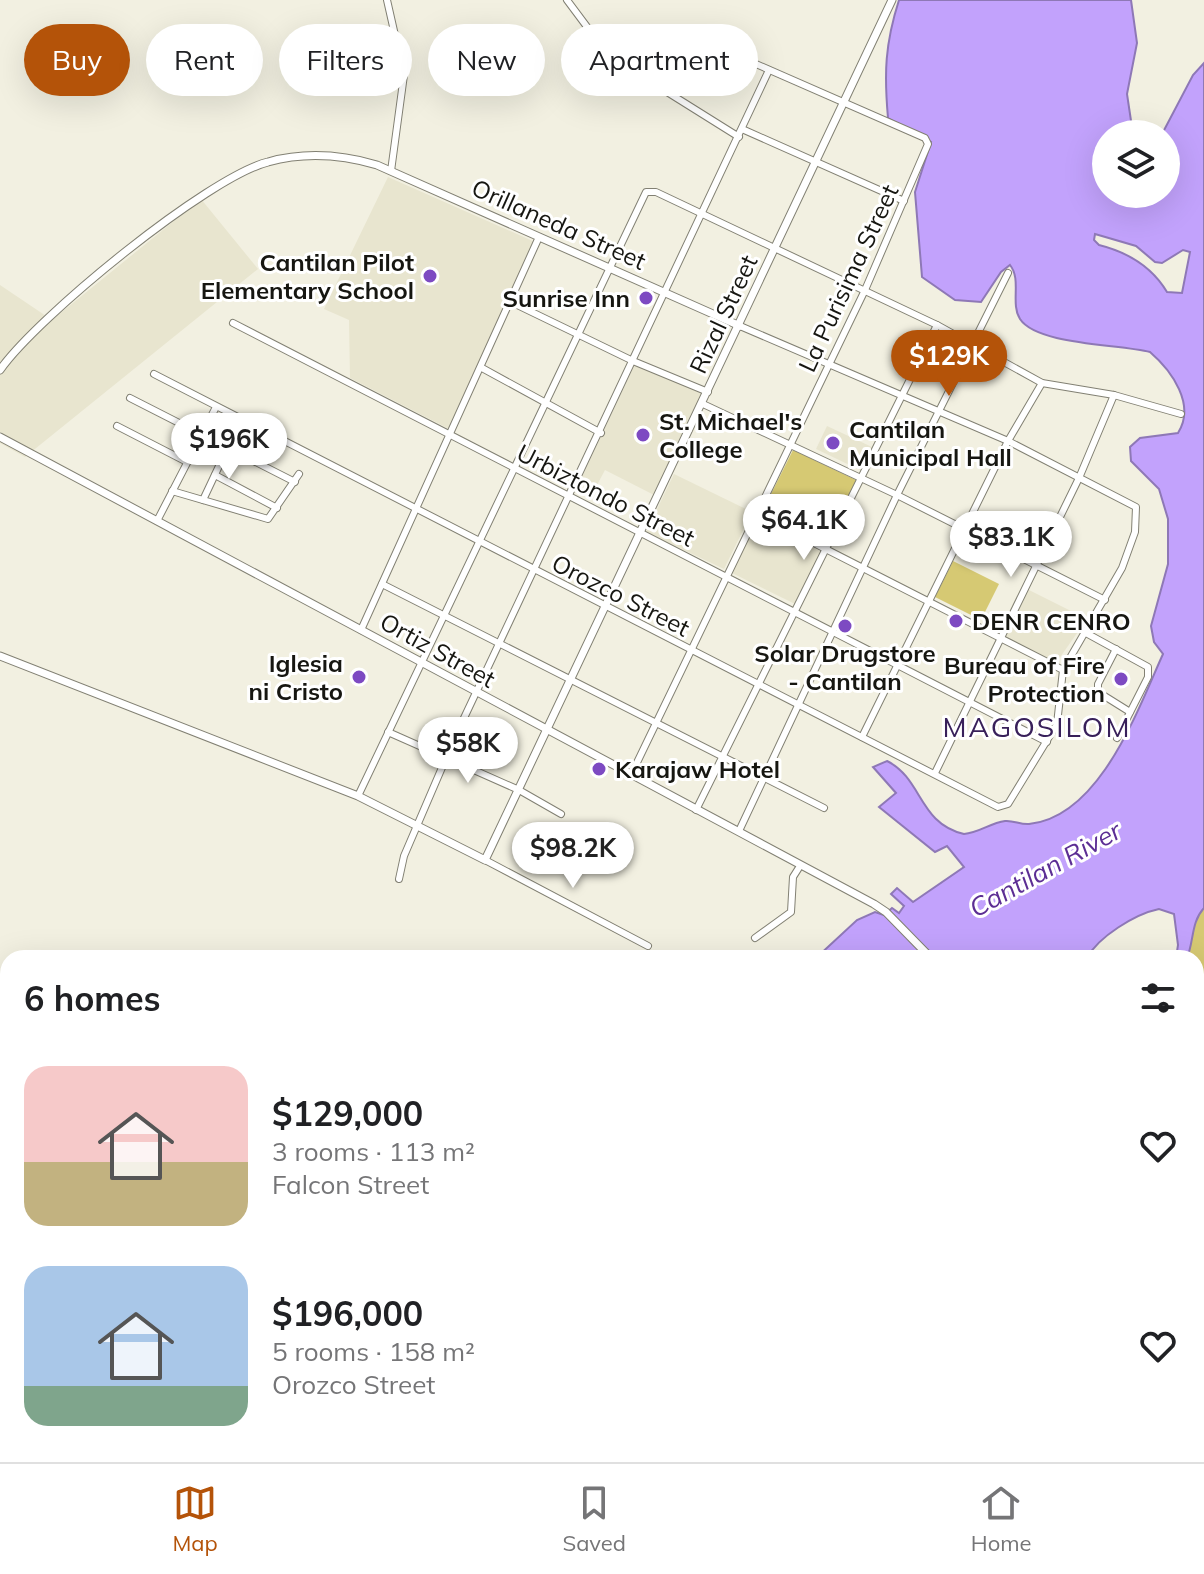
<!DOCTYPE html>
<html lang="en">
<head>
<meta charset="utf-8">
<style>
  body { margin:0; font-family:Mulish,sans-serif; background:#f2f2f2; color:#202124; height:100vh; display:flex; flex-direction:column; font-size:30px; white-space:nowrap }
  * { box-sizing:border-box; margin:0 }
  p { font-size:26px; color:#757577 }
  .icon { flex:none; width:44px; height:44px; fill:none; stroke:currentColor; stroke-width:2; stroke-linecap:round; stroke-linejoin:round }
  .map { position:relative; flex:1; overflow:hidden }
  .sheet { position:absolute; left:0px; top:950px; width:1204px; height:512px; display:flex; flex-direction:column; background:#fff; border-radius:24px 24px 0 0; box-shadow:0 8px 32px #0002 }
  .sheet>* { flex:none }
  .banner { position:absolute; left:24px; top:24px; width:800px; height:72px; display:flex; gap:16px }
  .fabs { position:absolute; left:1092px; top:120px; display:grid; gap:16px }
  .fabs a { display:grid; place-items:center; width:88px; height:88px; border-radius:50%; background:#fff; box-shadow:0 8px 32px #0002; font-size:40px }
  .price { position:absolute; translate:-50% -68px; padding:0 18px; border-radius:28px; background:#fff; color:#222; font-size:26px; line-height:52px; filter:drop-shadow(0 2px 4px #0008) }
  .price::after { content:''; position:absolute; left:50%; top:48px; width:24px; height:18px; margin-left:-12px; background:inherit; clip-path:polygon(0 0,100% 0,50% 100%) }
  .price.selected { background:#b45309; color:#fff }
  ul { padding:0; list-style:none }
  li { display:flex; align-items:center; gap:24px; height:200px; padding:0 24px }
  li span { display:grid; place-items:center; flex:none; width:224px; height:160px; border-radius:24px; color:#555 }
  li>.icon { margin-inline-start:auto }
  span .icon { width:96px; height:96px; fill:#fffc; stroke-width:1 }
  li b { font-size:34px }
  h2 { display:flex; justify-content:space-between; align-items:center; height:96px; padding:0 24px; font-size:34px }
  .tag { padding:0 28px; border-radius:36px; background:#fff; box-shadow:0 8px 32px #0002; font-size:28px; line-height:72px }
  .tag.selected { background:#b45309; color:#fff }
  .dock { display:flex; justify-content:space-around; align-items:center; height:112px; border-top:2px solid #e0e0e0; background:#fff; font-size:22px; color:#757577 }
  .dock a { display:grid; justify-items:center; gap:4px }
  .dock .selected { color:#b45309 }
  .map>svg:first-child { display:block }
</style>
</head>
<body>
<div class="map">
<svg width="1204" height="1462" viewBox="0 0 1204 1462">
  <rect width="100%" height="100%" fill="#f2f0e1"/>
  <!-- built -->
  <g fill="#e8e5cf">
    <path d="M388,177L535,242L451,430L350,378L349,320L324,309Z"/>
    <path d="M201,199L258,269L25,457L0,443V285L52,320Z"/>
    <path d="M635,364L701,393V401L654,495L605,470L597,485L582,477Z"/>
    <path d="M827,426L872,447L860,470L816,449Z"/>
    <path d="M674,474L752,512L724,569L646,532Z"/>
    <path d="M758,520L822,552L795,604L732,573Z"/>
    <path d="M1027,589L1087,619L1056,663L1004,636Z"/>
  </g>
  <!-- green -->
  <g fill="#d6c973">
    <path d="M793,450L856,480L826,544L762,512Z"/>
    <path d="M953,561L999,584L981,620L935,597Z"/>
    <path d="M1204,908V1055L1196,1051V958H1187C1193,941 1191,922 1204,908Z"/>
  </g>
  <!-- water -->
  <g fill="#c2a2fc" stroke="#8e78b6" stroke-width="2" fill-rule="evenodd">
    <path d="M899,0H1131L1137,43L1127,94L1133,134H1106V194H1166V134H1162L1193,75L1204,63V908C1191,922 1194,941 1187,958H1176L1178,945L1174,914L1159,909C1135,914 1098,937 1087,958H816L857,920L875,912L884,915L892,908L899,913L904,906L891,894L897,888L913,902L964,867L947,846L935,852L879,807L896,793L873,767L887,761C923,779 918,823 964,834C979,833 990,823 1005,821C1013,820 1021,825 1029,824C1100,817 1138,709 1163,654L1154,642L1151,626L1168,564V519L1159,489L1131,461L1130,447L1140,438L1178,433C1196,405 1172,371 1150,352C1119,344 1037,345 1020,319C1010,303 1022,280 1010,265L1001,272L981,302L955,300L922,277L915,192L931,142L888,118C884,73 885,44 899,0ZM1095,234L1136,246L1155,262L1162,263L1183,250L1190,252L1182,293L1167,292C1152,267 1127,252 1099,245L1094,240Z"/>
    <path d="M126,1454H335L321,1462H130Z"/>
  </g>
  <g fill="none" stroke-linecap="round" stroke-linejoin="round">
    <!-- minor casing -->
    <g stroke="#828073" stroke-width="8">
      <g id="minor">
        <path d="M387,0L404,75L391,171"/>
        <path d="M567,0L608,55L739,137"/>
        <path d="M742,129L904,201"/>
        <path d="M511,302L633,361L708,392"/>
        <path d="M233,323L1047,742"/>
        <path d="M482,368L601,433"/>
        <path d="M154,374L998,807L1008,804L1057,724L1063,670L1122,568L1135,532L1136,507L1008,441L740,326"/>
        <path d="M130,398L295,482"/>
        <path d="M703,404L897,495L1105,600"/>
        <path d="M117,426L187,462"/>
        <path d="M215,475L277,508"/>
        <path d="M172,491L268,519L299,474"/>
        <path d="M203,500L227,449"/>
        <path d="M757,514L1063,670"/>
        <path d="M157,521L216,407"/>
        <path d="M382,584L824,808"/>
        <path d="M361,630L539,237"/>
        <path d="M1086,633L1148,667V677L1117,738"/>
        <path d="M1116,649L1098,684V692L1130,712"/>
        <path d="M388,732L519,790L561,814"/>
        <path d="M862,737L1008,441L1042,383"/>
        <path d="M935,773L1079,478L1114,395"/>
        <path d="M631,775L865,290L928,144L925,138L740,57"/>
        <path d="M358,796L646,192H656L937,325L1042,383L1114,395L1181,414"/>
        <path d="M696,810L937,325"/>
        <path d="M739,831L897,495L1008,273"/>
        <path d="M485,860L648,946"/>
        <path d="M399,879L404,856L456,735L769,70"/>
        <path d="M755,938L791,912L793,877L800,866"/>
        <path d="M0,1017L8,1022"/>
        <path d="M696,1454L697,1462"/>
      </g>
    </g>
    <!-- tertiary casing -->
    <g stroke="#828073" stroke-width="9">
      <g id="tertiary">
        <path d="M0,370C37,317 208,177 268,162C304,152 343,155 377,165L740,326"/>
        <path d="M0,437L874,904L886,912L931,958"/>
        <path d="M0,656L358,796L485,860L892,0"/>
        <path d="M1196,1055L1204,1063"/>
      </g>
    </g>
    <!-- minor -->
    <use href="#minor" stroke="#fff" stroke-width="6"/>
    <!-- tertiary -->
    <use href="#tertiary" stroke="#fff" stroke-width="7"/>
  </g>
  <!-- markers -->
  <g fill="#7d4ac2" stroke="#fff" stroke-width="3">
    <circle cx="430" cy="276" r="8"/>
    <circle cx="646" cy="298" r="8"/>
    <circle cx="643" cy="435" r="8"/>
    <circle cx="833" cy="443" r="8"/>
    <circle cx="956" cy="621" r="8"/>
    <circle cx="845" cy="626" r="8"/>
    <circle cx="359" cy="677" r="8"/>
    <circle cx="1121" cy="679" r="8"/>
    <circle cx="599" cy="769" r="8"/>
  </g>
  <g text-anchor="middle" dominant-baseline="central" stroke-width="6" stroke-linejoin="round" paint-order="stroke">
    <!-- street labels -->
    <g font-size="24" fill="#161611" stroke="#fff">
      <text transform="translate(559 224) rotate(24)">Orillaneda Street</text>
      <text transform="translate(848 278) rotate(-65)">La Purisima Street</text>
      <text transform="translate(723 314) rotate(-65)">Rizal Street</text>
      <text transform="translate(606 495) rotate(27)">Urbiztondo Street</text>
      <text transform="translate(621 595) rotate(27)">Orozco Street</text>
      <text transform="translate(438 650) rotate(29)">Ortiz Street</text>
    </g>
    <!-- poi labels -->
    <g font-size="24" font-weight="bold" fill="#161611" stroke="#fff" text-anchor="end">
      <text x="414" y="262">Cantilan Pilot<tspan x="414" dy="28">Elementary School</tspan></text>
      <text x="630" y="298">Sunrise Inn</text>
      <text x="659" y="421" text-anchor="start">St. Michael's<tspan x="659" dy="28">College</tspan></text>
      <text x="849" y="429" text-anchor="start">Cantilan<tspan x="849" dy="28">Municipal Hall</tspan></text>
      <text x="972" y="621" text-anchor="start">DENR CENRO</text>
      <text x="845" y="653" text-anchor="middle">Solar Drugstore<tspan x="845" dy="28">- Cantilan</tspan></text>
      <text x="343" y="663">Iglesia<tspan x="343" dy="28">ni Cristo</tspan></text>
      <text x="1105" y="665">Bureau of Fire<tspan x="1105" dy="28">Protection</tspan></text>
      <text x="615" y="769" text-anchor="start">Karajaw Hotel</text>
    </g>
    <!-- water labels -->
    <g font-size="26" font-style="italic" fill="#5c2e94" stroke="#fff">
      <text transform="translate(1045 869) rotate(-29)">Cantilan River</text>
    </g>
    <!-- quarter labels -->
    <g font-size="28" letter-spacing="2" fill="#38205a" stroke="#fff">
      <text x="1037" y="726">MAGOSILOM</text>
    </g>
  </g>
</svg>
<div class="fabs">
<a><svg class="icon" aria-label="layers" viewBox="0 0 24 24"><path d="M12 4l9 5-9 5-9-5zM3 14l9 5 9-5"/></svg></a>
</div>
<b class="price selected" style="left:949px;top:398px">$129K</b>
<b class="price" style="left:229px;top:481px">$196K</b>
<b class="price" style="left:804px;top:562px">$64.1K</b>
<b class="price" style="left:1011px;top:579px">$83.1K</b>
<b class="price" style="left:468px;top:785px">$58K</b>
<b class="price" style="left:573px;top:890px">$98.2K</b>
<div class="banner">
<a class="tag selected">Buy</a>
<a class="tag">Rent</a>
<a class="tag">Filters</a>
<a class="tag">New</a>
<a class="tag">Apartment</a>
</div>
<section class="sheet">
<h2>6 homes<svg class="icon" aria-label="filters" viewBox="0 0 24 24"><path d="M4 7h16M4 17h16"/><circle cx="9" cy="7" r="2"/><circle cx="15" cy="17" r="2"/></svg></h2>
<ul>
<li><span style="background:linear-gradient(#f6c9c9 60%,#c2b280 0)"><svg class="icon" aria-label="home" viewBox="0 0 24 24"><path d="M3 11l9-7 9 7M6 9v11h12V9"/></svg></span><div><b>$129,000</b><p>3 rooms · 113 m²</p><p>Falcon Street</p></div><svg class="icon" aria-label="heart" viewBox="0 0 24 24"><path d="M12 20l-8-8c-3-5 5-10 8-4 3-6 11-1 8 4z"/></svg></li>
<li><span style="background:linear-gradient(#a9c7e8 75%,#7fa58c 0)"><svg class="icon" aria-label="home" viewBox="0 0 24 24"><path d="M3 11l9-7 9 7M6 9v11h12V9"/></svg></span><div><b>$196,000</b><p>5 rooms · 158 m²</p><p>Orozco Street</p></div><svg class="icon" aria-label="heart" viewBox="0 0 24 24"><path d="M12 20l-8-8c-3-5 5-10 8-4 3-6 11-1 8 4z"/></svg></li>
</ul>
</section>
</div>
<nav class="dock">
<a class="selected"><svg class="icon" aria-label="map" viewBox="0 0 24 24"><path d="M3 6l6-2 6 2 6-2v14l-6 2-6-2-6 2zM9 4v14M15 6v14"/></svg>Map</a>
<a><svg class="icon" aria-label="saved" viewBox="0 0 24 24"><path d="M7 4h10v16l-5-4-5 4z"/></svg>Saved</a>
<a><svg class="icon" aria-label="home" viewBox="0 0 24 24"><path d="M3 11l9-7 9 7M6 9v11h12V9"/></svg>Home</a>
</nav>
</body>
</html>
